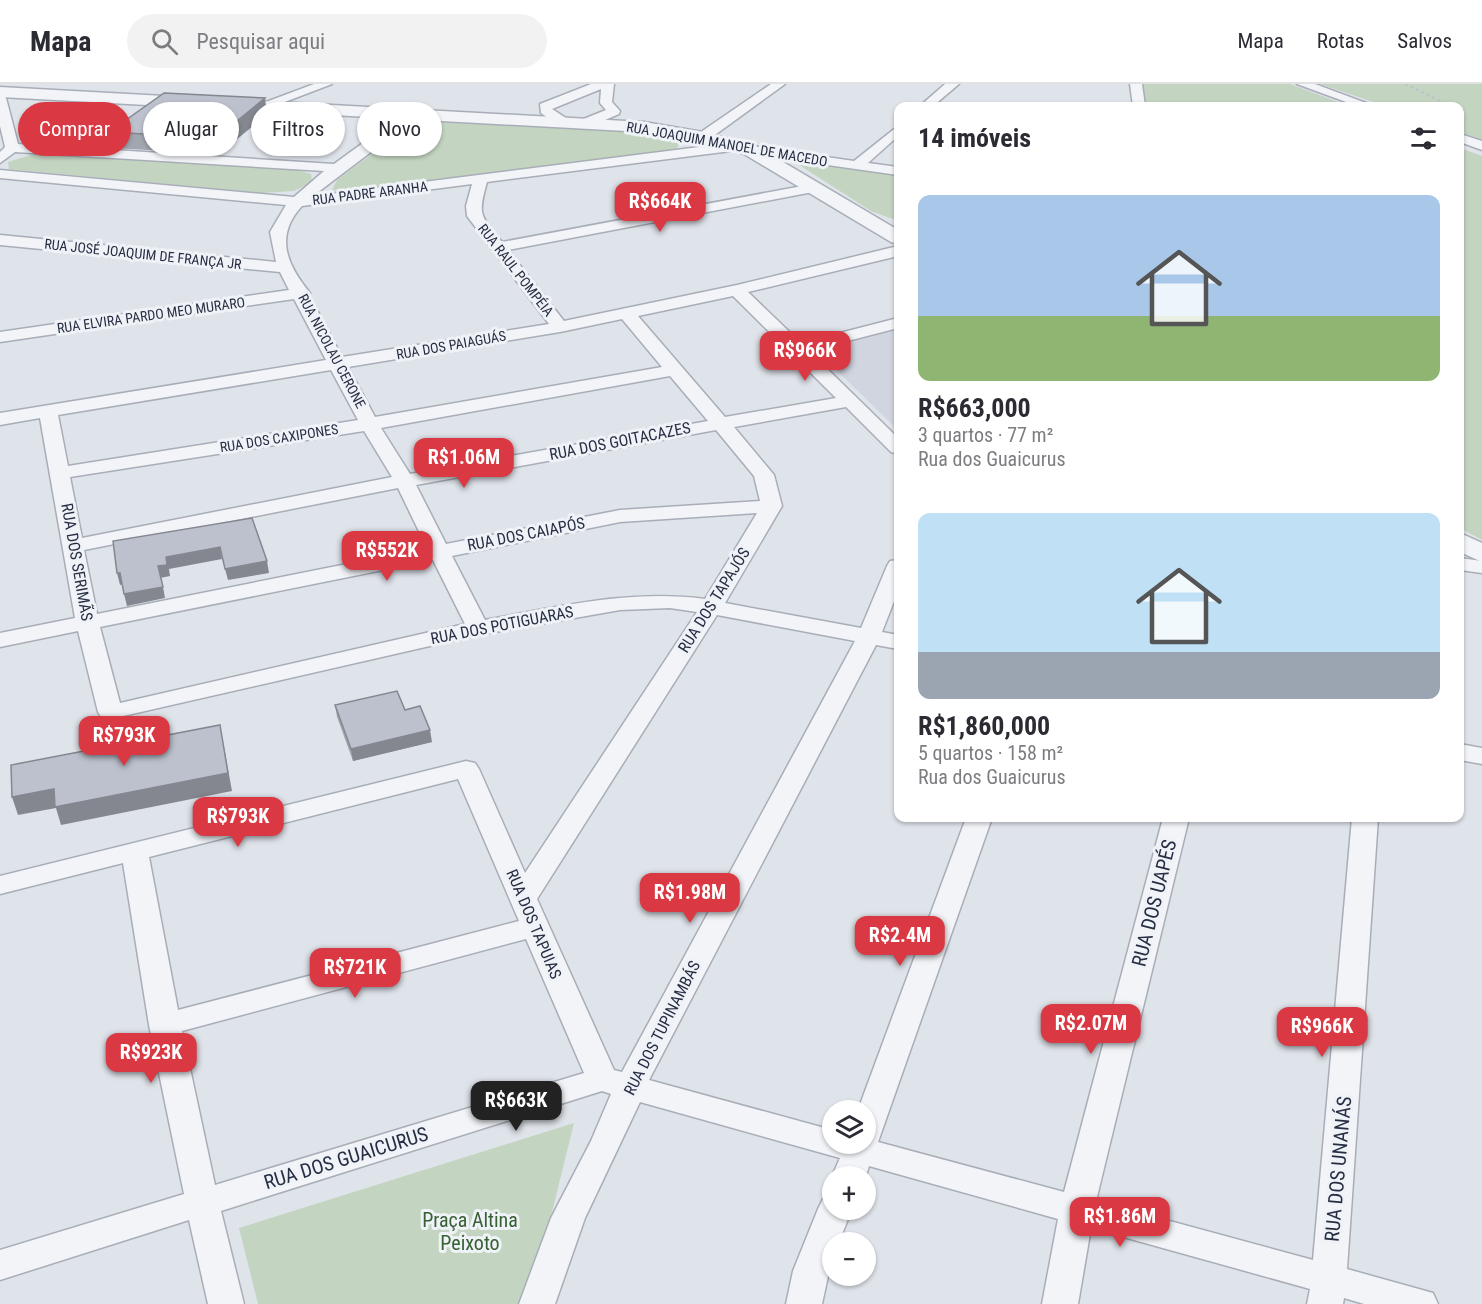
<!DOCTYPE html>
<html lang="pt">
<head>
<meta charset="utf-8">
<style>
  body { margin:0; font-family:"Roboto Condensed",sans-serif; background:#f2f2f3; color:#2b2b33; height:100vh; display:flex; flex-direction:column; font-size:22px; white-space:nowrap }
  * { box-sizing:border-box; margin:0 }
  p { font-size:20px; color:#7c7c81 }
  .icon { flex:none; width:33px; height:33px; fill:none; stroke:currentColor; stroke-width:2; stroke-linecap:round; stroke-linejoin:round }
  .map { position:relative; flex:1; overflow:hidden }
  .sheet { position:absolute; left:894px; top:18px; width:570px; height:720px; display:flex; flex-direction:column; background:#fff; border-radius:12px; box-shadow:0 2px 4px #0004 }
  .sheet>* { flex:none }
  .guide { position:absolute; left:18px; top:18px; width:570px; height:54px; display:flex; gap:12px }
  .buttons { position:absolute; left:822px; top:1016px; display:grid; gap:12px }
  .buttons a { display:grid; place-items:center; width:54px; height:54px; border-radius:50%; background:#fff; box-shadow:0 2px 4px #0004; font-size:30px }
  .price { position:absolute; translate:-50% -51px; padding:0 14px; border-radius:12px; background:#da3943; color:#fff; font-size:20px; line-height:39px; filter:drop-shadow(0 2px 3px #0008) }
  .price::after { content:''; position:absolute; left:50%; top:36px; width:18px; height:14px; margin-left:-9px; background:inherit; clip-path:polygon(0 0,100% 0,50% 100%) }
  .price.current { background:#222; color:#fff }
  ul { padding:0; list-style:none }
  li { display:grid; align-content:center; gap:12px; height:318px; padding:0 24px }
  li span { display:grid; place-items:center; height:186px; border-radius:12px; color:#555 }
  li>.icon { margin-inline-start:auto }
  span .icon { width:108px; height:108px; fill:#fffc; stroke-width:1 }
  li b { font-size:26px }
  h2 { display:flex; justify-content:space-between; align-items:center; height:72px; padding:0 24px; font-size:26px }
  .chip { padding:0 21px; border-radius:27px; background:#fff; box-shadow:0 2px 4px #0004; font-size:21px; line-height:54px }
  .chip.current { background:#da3943; color:#fff }
  header { display:flex; align-items:center; gap:36px; box-sizing:border-box; height:84px; padding:0 30px; background:#fff; border-bottom:2px solid #e1e1e2 }
  header strong { font-size:28px }
  nav { display:flex; gap:33px; margin-inline-start:auto; font-size:21px }
  .search { width:420px; height:54px; background:#f2f2f3; display:flex; align-items:center; gap:15px; box-sizing:border-box; padding:0 21px; border-radius:33px; color:#7c7c81; font-size:22px }
  .map>svg:first-child { display:block }
</style>
</head>
<body>
<header>
<strong>Mapa</strong>
<div class="search"><svg class="icon" aria-label="search" viewBox="0 0 24 24"><circle cx="10" cy="10" r="6"/><path d="M15 15l6 6"/></svg>Pesquisar aqui</div>
<nav><a>Mapa</a><a>Rotas</a><a>Salvos</a></nav>
</header>
<div class="map">
<svg width="1482" height="1220" viewBox="0 0 1482 1220">
  <rect width="100%" height="100%" fill="#dfe3ea"/>
  <!-- built -->
  <path fill="#d1d5df" d="M898,245V346L821,271L830,263Z"/>
  <!-- green -->
  <g fill="#c3d5c0">
    <path d="M1136,0H1290L1349,22H1139Z"/>
    <path d="M1320,0H1482V56L1460,48V22H1385Z"/>
    <path d="M430,35L624,44L672,52L680,58L676,67L350,109L332,106L337,96L415,38Z"/>
    <path d="M1460,64L1482,72V456L1460,444Z"/>
    <path d="M34,70L297,86L311,90L312,98L294,107L261,109L9,85L8,78Z"/>
    <path d="M793,77L898,92V137L871,127Z"/>
    <path d="M574,1039L549,1140L522,1220H258L239,1144Z"/>
  </g>
  <g fill="none" stroke-linecap="round" stroke-linejoin="round">
    <!-- minor casing -->
    <g stroke="#a8adb8" stroke-width="3">
      <g id="minor">
        <path d="M314,0H332L269,24L264,25L258,21Z"/>
        <path d="M591,0H614L612,18L620,27L619,30L591,42H581V36L606,26L600,19L601,5L552,25L566,34V40H556L541,29L540,20Z"/>
        <path d="M771,0H785L708,56H698V50Z"/>
        <path d="M945,0H959L933,22H920Z"/>
        <path d="M1130,0H1142L1145,22H1133Z"/>
        <path d="M1297,0H1315L1374,22H1357Z"/>
        <path d="M0,10L6,14L18,60L334,80L407,27H417V33L313,112L739,58L746,62L739,66L487,98C477,133 481,131 502,158L813,100L820,104L813,108L508,166L564,237L737,201L898,162V172L748,208L801,259L898,234V244L809,267L898,354V370L891,368L846,323L734,343L774,391L782,422L725,519L861,544L887,482L890,477L898,476V507L882,548L898,551V565L876,561L649,996L832,1046V1059H866V1026H858L966,734H992L878,1058L1064,1108L1163,734H1189L1096,1117L1313,1176L1352,734H1378L1347,1185L1433,1209L1438,1220H1364L1344,1214L1343,1220H1307L1310,1205L1091,1144L1078,1220H1042L1058,1135L869,1082L866,1092H832L840,1074L640,1018L585,1134L555,1220H519L551,1134L591,1057L611,1010L602,1007L221,1127L244,1220H208L189,1136L0,1196V1166L184,1110L149,941L123,779L0,810V792L466,677L475,679L479,685L525,789L697,528L670,524L620,526L478,551L110,635L101,633L98,628L78,547L0,563V549L75,534L40,334L0,341V329L326,276L294,215L0,258V248L289,206L280,188L0,161V151L276,178L270,148L286,121L0,94V86L294,113L324,87L15,68L0,79V68L5,63L0,42ZM472,100L466,122L467,132L549,240L342,273L309,211L310,209C287,181 274,152 302,122ZM733,212L836,314L725,333L638,232ZM622,235L662,283L375,333L348,283L560,248ZM331,286L358,336L68,382L58,331ZM670,292L708,337L410,390L381,344ZM716,346L754,392L760,417L620,426L446,460L416,401ZM364,347L392,393L82,454L70,393ZM398,404L427,464L97,530L84,466ZM757,429L705,515C630,505 558,523 485,536L452,472L620,438ZM433,476L465,540L120,619L100,543ZM717,531L855,557L622,988L614,986L537,815ZM458,695L519,837L178,926L149,773ZM526,855L584,989L215,1101L182,947Z"/>
        <path d="M898,42V52L868,79L898,83V91L750,70L743,66L750,62L854,77Z"/>
        <path d="M1460,50L1482,57V66L1460,58Z"/>
        <path d="M1460,474L1482,477V489L1460,486Z"/>
        <path d="M1460,660L1482,664V680L1460,676Z"/>
        <path d="M832,1112V1125H852L839,1158H832V1174L822,1220H786L793,1187L818,1125L823,1115Z"/>
      </g>
    </g>
    <!-- tertiary casing -->
    <g stroke="#a8adb8" stroke-width="3">
      <g id="tertiary">
        <path d="M0,3L644,38L703,48L756,62L898,146V160L891,158L744,70L701,58L644,48L0,13Z"/>
        <path d="M1460,449L1482,459V478L1460,468Z"/>
      </g>
    </g>
    <!-- path -->
    <g stroke="#bdc1c9" stroke-width="2" stroke-dasharray="3 3" stroke-linecap="butt">
      <path d="M1405,0L1451,22"/>
      <path d="M1460,29L1462,39"/>
    </g>
    <!-- minor -->
    <use href="#minor" fill="#f2f4f8" fill-rule="evenodd"/>
    <!-- tertiary -->
    <use href="#tertiary" fill="#f2f4f8" fill-rule="evenodd"/>
  </g>
  <!-- wall -->
  <g fill="#a2a6b0">
    <path d="M267,30L219,70L113,64L109,48Z"/>
    <path d="M335,621L405,626L432,658L353,677L337,633Z"/>
  </g>
  <!-- shaded-wall -->
  <g fill="#848790">
    <path d="M265,14L267,30L219,70L216,54Z"/>
    <path d="M220,463L222,475L169,485L170,492L160,494L158,482L166,473Z"/>
    <path d="M267,477L269,489L228,496L225,485Z"/>
    <path d="M117,489H120L123,500L120,501Z"/>
    <path d="M163,503L165,514L127,522L124,510Z"/>
    <path d="M220,641L232,707L61,741L56,724L18,731L12,713Z"/>
    <path d="M430,646L432,658L353,677L351,665Z"/>
  </g>
  <!-- building -->
  <g fill="#bcc1cd" stroke="#848790" stroke-width="1.5">
    <path d="M164,9L265,14L216,54L109,48Z"/>
    <path d="M252,434L267,477L225,485L220,463L166,473L167,481L158,482L163,503L124,510L120,489H117L113,457Z"/>
    <path d="M397,607L405,626L420,622L430,646L351,665L335,621Z"/>
    <path d="M220,641L228,689L55,723L54,705L12,713L11,681Z"/>
  </g>
  <g text-anchor="middle" dominant-baseline="central" stroke-width="6" stroke-linejoin="round" paint-order="stroke">
    <!-- far-street labels -->
    <g font-size="14" fill="#272e43" stroke="#eff2f7">
      <text transform="translate(727 60) rotate(10)">RUA JOAQUIM MANOEL DE MACEDO</text>
      <text transform="translate(370 109) rotate(-7)">RUA PADRE ARANHA</text>
      <text transform="translate(143 170) rotate(6)">RUA JOSÉ JOAQUIM DE FRANÇA JR</text>
      <text transform="translate(516 186) rotate(52)">RUA RAUL POMPÉIA</text>
      <text transform="translate(151 231) rotate(-8)">RUA ELVIRA PARDO MEO MURARO</text>
      <text transform="translate(451 261) rotate(-10)">RUA DOS PAIAGUÁS</text>
      <text transform="translate(332 267) rotate(62)">RUA NICOLAU CERONE</text>
      <text transform="translate(279 354) rotate(-9)">RUA DOS CAXIPONES</text>
    </g>
    <!-- street labels -->
    <g font-size="16" fill="#272e43" stroke="#eff2f7">
      <text transform="translate(620 357) rotate(-11)">RUA DOS GOITACAZES</text>
      <text transform="translate(526 450) rotate(-11)">RUA DOS CAIAPÓS</text>
      <text transform="translate(77 478) rotate(80)">RUA DOS SERIMÃS</text>
      <text transform="translate(714 516) rotate(-58)">RUA DOS TAPAJÓS</text>
      <text transform="translate(502 541) rotate(-11)">RUA DOS POTIGUARAS</text>
      <text transform="translate(534 840) rotate(67)">RUA DOS TAPUIAS</text>
      <text transform="translate(662 944) rotate(-63)">RUA DOS TUPINAMBÁS</text>
    </g>
    <!-- near-street labels -->
    <g font-size="20" fill="#272e43" stroke="#eff2f7">
      <text transform="translate(1154 819) rotate(-76)">RUA DOS UAPÉS</text>
      <text transform="translate(346 1074) rotate(-17)">RUA DOS GUAICURUS</text>
      <text transform="translate(1338 1085) rotate(-85)">RUA DOS UNANÁS</text>
    </g>
    <!-- near-park labels -->
    <g font-size="20" fill="#376033" stroke="#eff2f7">
      <text x="470" y="1136">Praça Altina<tspan x="470" dy="23">Peixoto</tspan></text>
    </g>
  </g>
</svg>
<div class="buttons">
<a><svg class="icon" aria-label="layers" viewBox="0 0 24 24"><path d="M12 4l9 5-9 5-9-5zM3 14l9 5 9-5"/></svg></a>
<a>+</a>
<a>−</a>
</div>
<b class="price" style="left:660px;top:149px">R$664K</b>
<b class="price" style="left:805px;top:298px">R$966K</b>
<b class="price" style="left:464px;top:405px">R$1.06M</b>
<b class="price" style="left:387px;top:498px">R$552K</b>
<b class="price" style="left:124px;top:683px">R$793K</b>
<b class="price" style="left:238px;top:764px">R$793K</b>
<b class="price" style="left:690px;top:840px">R$1.98M</b>
<b class="price" style="left:900px;top:883px">R$2.4M</b>
<b class="price" style="left:355px;top:915px">R$721K</b>
<b class="price" style="left:1091px;top:971px">R$2.07M</b>
<b class="price" style="left:1322px;top:974px">R$966K</b>
<b class="price" style="left:151px;top:1000px">R$923K</b>
<b class="price current" style="left:516px;top:1048px">R$663K</b>
<b class="price" style="left:1120px;top:1164px">R$1.86M</b>
<div class="guide">
<a class="chip current">Comprar</a>
<a class="chip">Alugar</a>
<a class="chip">Filtros</a>
<a class="chip">Novo</a>
</div>
<section class="sheet">
<h2>14 imóveis<svg class="icon" aria-label="filters" viewBox="0 0 24 24"><path d="M4 7h16M4 17h16"/><circle cx="9" cy="7" r="2"/><circle cx="15" cy="17" r="2"/></svg></h2>
<ul>
<li><span style="background:linear-gradient(#a9c7e8 65%,#8fb573 0)"><svg class="icon" aria-label="home" viewBox="0 0 24 24"><path d="M3 11l9-7 9 7M6 9v11h12V9"/></svg></span><div><b>R$663,000</b><p>3 quartos · 77 m²</p><p>Rua dos Guaicurus</p></div></li>
<li><span style="background:linear-gradient(#bfe0f5 75%,#9aa5b1 0)"><svg class="icon" aria-label="home" viewBox="0 0 24 24"><path d="M3 11l9-7 9 7M6 9v11h12V9"/></svg></span><div><b>R$1,860,000</b><p>5 quartos · 158 m²</p><p>Rua dos Guaicurus</p></div></li>
</ul>
</section>
</div>
</body>
</html>
